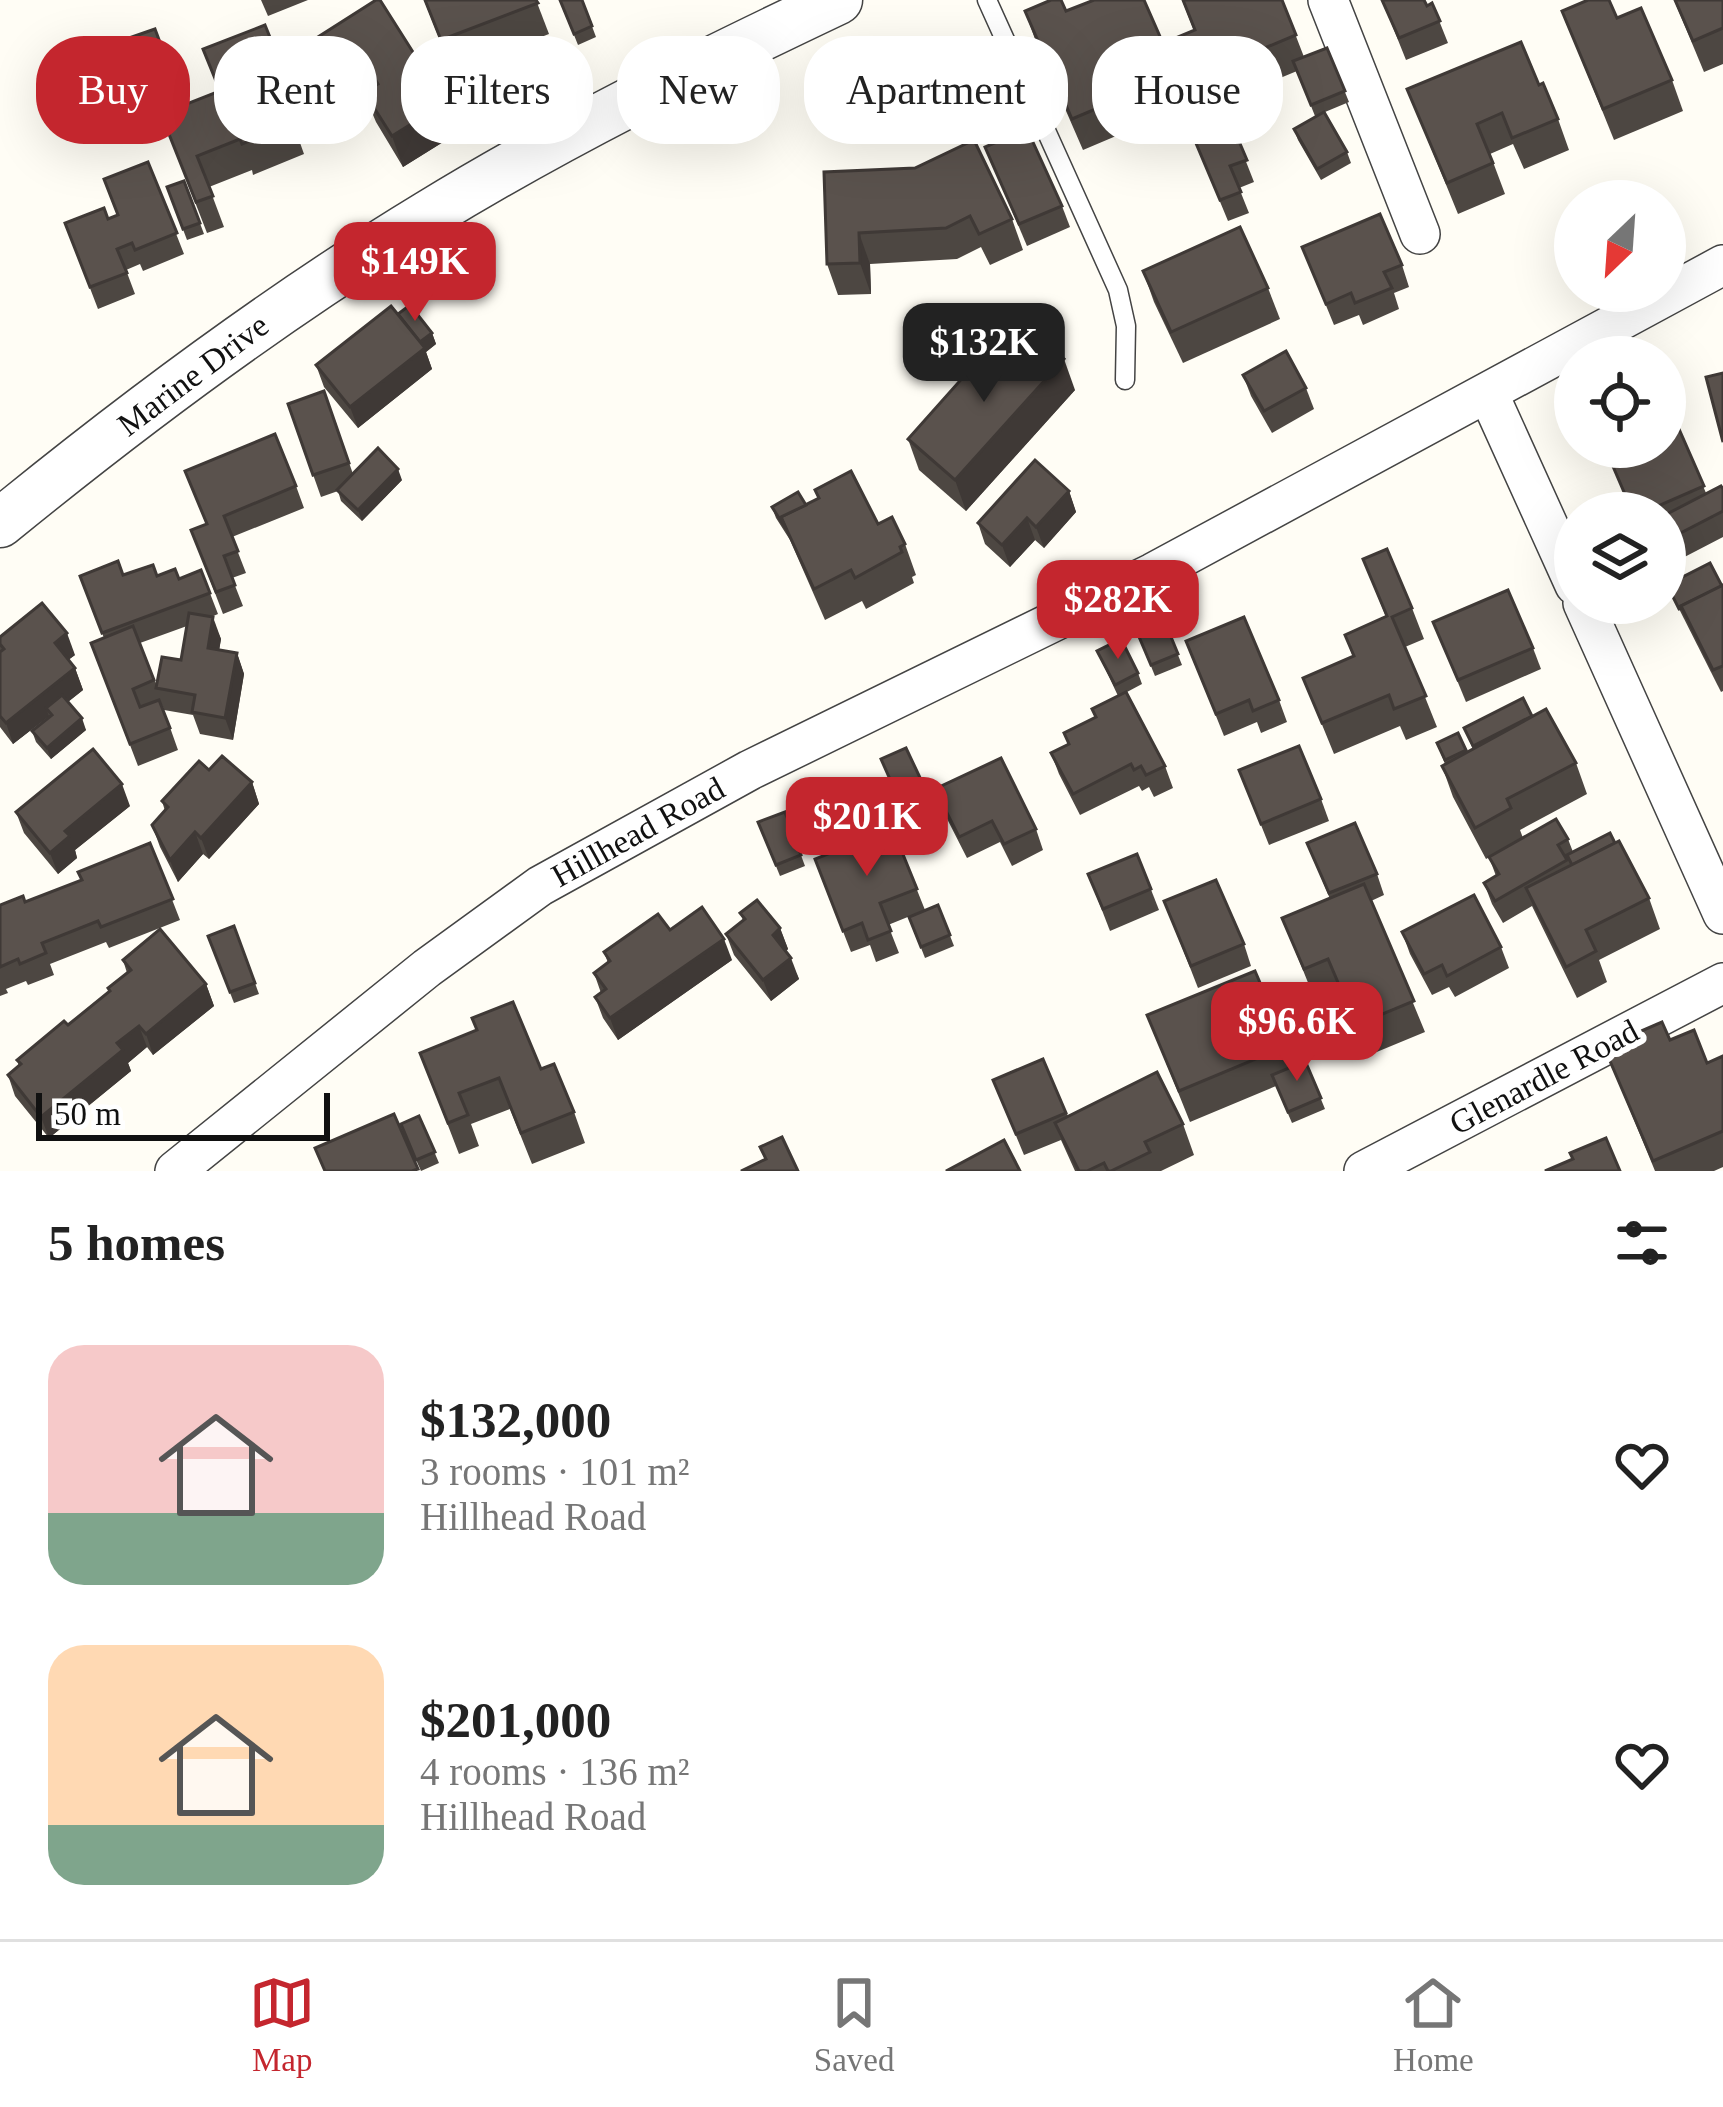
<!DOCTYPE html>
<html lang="en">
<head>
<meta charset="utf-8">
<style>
  body { margin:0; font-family:Georgia,serif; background:#f6f6f6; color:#222; height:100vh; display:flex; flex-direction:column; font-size:45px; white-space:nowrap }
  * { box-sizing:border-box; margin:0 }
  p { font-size:39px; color:#767676 }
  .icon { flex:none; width:66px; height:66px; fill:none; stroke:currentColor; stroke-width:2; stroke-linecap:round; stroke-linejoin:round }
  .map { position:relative; height:1171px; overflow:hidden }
  .drawer { display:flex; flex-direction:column; background:#fff; flex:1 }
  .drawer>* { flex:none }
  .hud { position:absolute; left:36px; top:36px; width:1653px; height:108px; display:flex; gap:24px }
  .needle { width:78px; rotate:205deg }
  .fabs { position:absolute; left:1554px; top:180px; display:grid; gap:24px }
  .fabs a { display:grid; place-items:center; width:132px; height:132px; border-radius:50%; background:#fff; box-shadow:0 12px 48px #0002; font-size:60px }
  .scale { position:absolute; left:36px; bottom:30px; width:294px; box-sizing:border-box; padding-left:12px; border:6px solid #111; border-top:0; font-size:33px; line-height:42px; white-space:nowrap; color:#111; -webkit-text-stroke:9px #fff; paint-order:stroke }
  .price { position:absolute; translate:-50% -102px; padding:0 27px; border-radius:24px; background:#c4262e; color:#fff; font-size:39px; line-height:78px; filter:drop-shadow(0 3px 6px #0008) }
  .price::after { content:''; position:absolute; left:50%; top:72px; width:36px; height:27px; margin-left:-18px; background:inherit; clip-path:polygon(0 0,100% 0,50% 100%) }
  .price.current { background:#222; color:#fff }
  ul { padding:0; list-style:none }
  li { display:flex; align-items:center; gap:36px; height:300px; padding:0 48px }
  li span { display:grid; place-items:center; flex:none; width:336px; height:240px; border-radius:36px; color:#555 }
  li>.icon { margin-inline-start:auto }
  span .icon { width:144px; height:144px; fill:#fffc; stroke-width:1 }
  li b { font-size:51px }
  h2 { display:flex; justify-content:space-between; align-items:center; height:144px; padding:0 48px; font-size:51px }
  .chip { padding:0 42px; border-radius:48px; background:#fff; box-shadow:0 12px 48px #0002; font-size:42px; line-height:108px }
  .chip.current { background:#c4262e; color:#fff }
  .tab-bar { display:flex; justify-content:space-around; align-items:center; height:168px; border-top:3px solid #e0e0e0; background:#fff; font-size:33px; color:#767676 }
  .tab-bar a { display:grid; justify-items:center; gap:6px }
  .tab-bar .current { color:#c4262e }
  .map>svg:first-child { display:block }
</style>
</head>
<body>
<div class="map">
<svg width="1723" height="1171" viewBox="0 0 1723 1171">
  <rect width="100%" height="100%" fill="#fffdf5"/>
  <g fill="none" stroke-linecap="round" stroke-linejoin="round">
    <!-- service casing -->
    <g stroke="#444" stroke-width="21">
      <path id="service" d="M987,0L1118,290L1126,326L1125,380"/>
    </g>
    <!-- minor casing -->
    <g stroke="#444" stroke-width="42">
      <g id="minor">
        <path d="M1328,0L1420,234"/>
        <path d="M1488,393L1575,585"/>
        <path d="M1583,603L1723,914"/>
        <path d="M175,1171L427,968L540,886L750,770L1153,573L1723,265"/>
        <path d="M1364,1171L1723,983"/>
      </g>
    </g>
    <!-- tertiary casing -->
    <g stroke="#444" stroke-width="51">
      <path id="tertiary" d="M0,523C136,412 278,306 428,215C560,134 699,66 838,0"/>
    </g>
    <!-- service -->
    <use href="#service" stroke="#fff" stroke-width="18"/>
    <!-- minor -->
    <use href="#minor" stroke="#fff" stroke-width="39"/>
    <!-- tertiary -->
    <use href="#tertiary" stroke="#fff" stroke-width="48"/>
  </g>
  <!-- wall -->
  <g fill="#4d4742" fill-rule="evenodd">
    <path d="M261,0H308L268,16Z"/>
    <path d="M424,0H536L549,34L452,71Z"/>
    <path d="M560,0H582L596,37L578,45Z"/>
    <path d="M1182,0H1282L1304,57L1327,48L1349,102L1325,112L1347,152L1351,163L1321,180L1298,140L1294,129L1315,116L1297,71L1239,95L1250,125L1234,131L1254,182L1239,188L1249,213L1228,221L1190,129L1206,122L1173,39L1194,31Z"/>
    <path d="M1382,0L1427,6L1432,3L1448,43L1406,60Z"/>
    <path d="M1674,0H1723V64L1704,72Z"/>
    <path d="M1025,11H1066L1179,80L1190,111L1144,130L1142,125L1083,150L1036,42Z"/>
    <path d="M1562,11L1617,18L1672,80L1683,111L1614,140Z"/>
    <path d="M155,29L175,82L125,100L106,46Z"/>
    <path d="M307,44L418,60L464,129L403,167L376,122L371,110L349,124L318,75Z"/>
    <path d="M1539,85L1558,119L1569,150L1524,169L1513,144L1490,154L1505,194L1458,214L1407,89Z"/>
    <path d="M291,89L302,120L293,123L304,154L253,175L252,170L209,187L224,227L207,233L161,114Z"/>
    <path d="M985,147L1062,206L1070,227L1027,246Z"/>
    <path d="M148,162L184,254L143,271L140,264L126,270L135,294L98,309L65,223L108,219L118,215Z"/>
    <path d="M824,172L1012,219L1023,250L990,265L981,247L957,259L870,264L871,294L838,295L827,264Z"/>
    <path d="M184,181L204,234L187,240L167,187Z"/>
    <path d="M1302,247L1402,265L1409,287L1394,293L1399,309L1363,325L1359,315L1334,325Z"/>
    <path d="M1143,271L1268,288L1280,319L1183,363L1154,302Z"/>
    <path d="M432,333L436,344L426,352L432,369L358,428L324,387L316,365Z"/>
    <path d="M996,368L1075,390L966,511L919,470L908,439Z"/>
    <path d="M1243,375L1306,388L1314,409L1272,433L1251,396Z"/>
    <path d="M324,391L353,474L402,480L362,521L341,501L338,491L321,497L288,404Z"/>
    <path d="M1672,413L1706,493L1723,489V537L1671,564L1665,553V513H1632L1609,457L1627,450L1626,447Z"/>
    <path d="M185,471L296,486L304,508L232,537L246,573L232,578L243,606L223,614L191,530L206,524Z"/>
    <path d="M815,490L878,524L905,544L916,575L912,577L914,583L866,609L862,601L825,620L790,540L776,518L772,507L806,505L818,499Z"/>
    <path d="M1069,491L1076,512L1044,548L1035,540L1010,567L985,544L978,523Z"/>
    <path d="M1363,559L1412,608L1424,639L1405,647L1437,727L1406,740L1400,726L1334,754L1303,678L1353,657L1345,635L1386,617Z"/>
    <path d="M201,570L218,614L211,617L221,639L219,650L237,653L244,674L233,740L200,734L193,715L164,710L161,702L178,750L138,766L91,643L104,638L80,576H157L179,579ZM187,626L181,660L157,686L140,643Z"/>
    <path d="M1667,585H1723V691L1721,692Z"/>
    <path d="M1164,620L1182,665L1155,676L1137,632Z"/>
    <path d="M1433,622L1533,648L1541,669L1466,702Z"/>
    <path d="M0,637L75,655L68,660L75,668L83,690L68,702L86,730L51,759L36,742L32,731L49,716L13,744L0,727Z"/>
    <path d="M1186,641L1279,700L1287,722L1261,733L1257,722L1224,736Z"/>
    <path d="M1097,651L1138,673L1142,684L1127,692L1165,766L1173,788L1154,797L1149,787L1142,791L1139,786L1080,815L1059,774L1051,753L1068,744L1064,733L1095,718L1092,709L1118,696Z"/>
    <path d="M1532,717L1576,763L1587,794L1520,830L1523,838L1568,839L1573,852L1649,898L1660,929L1599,960L1607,982L1577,998L1532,906L1503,923L1492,904L1484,883L1496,876L1489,857L1498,853L1486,859L1453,797L1442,766L1445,764L1437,743L1458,733L1467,752L1473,749L1464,728Z"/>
    <path d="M881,759L923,784L927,795L902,806Z"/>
    <path d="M209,770L252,782L259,804L209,859L203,854L178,882L160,847L152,825L165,811L162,801Z"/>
    <path d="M1239,770L1321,799L1329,821L1269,845Z"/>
    <path d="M935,789L1036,829L1043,850L1012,866L1000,842L967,858L943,811Z"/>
    <path d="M130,806L75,850L77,858L58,874L24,833L16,812Z"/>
    <path d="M785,812L805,866L780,876L758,822Z"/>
    <path d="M889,820L925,910L888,925L899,953L876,962L870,945L851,952L815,859L861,841Z"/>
    <path d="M150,843L180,920L109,948L106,942L50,964L54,975L28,985L26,981L6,989L8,993L0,996V905L25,902L82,880Z"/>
    <path d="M1307,843L1377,874L1384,895L1371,901L1425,1032L1367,1056L1339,990L1315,1000L1282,918L1330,899Z"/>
    <path d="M1137,854L1159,910L1110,931L1088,874Z"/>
    <path d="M1164,901L1244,944L1251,966L1198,988Z"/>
    <path d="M938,905L954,946L925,958L909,917Z"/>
    <path d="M740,913L780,928L788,949L786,951L799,979L771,1001L734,955L726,934L743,920Z"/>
    <path d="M234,926L259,994L234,1003L208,936Z"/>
    <path d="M670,930L732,960L618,1040L603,1018L595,997L601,993L594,973L608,963L604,952Z"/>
    <path d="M1402,932L1501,947L1509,968L1455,997L1449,987L1432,995L1410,954Z"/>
    <path d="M123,960L206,984L214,1006L153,1055L147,1047L128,1063L131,1071L49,1138L15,1096L8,1075L19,1066L17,1060L68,1025L110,991L127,973Z"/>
    <path d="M1255,971L1290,1055L1301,1051L1325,1109L1292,1123L1276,1086L1190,1122L1147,1015Z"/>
    <path d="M1670,1040L1707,1063L1723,1056V1167L1714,1171H1655L1604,1047Z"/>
    <path d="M420,1053L541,1069L574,1112L585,1143L532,1164L510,1109L471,1124L479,1146L459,1154Z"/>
    <path d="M1043,1059L1068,1116L1183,1124L1194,1155L1161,1171H1075L1061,1140L1024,1155L993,1080Z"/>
    <path d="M419,1116L439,1163L421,1171L405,1135Z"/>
  </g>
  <!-- shaded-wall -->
  <g fill="#3f3936">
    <path d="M371,72L382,103L364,92L371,110L349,124L338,93Z"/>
    <path d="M453,98L464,129L403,167L392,136Z"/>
    <path d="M859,233L870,264L871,294L860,263Z"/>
    <path d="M432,333L436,344L426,352L432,369L358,428L350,407Z"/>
    <path d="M1064,359L1075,390L966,511L955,480Z"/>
    <path d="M398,469L402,480L362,521L358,510Z"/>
    <path d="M1069,491L1076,512L1044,548L1036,527Z"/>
    <path d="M1027,518L1035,540L1010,567L1002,545Z"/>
    <path d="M213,617L221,639L216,669L208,648Z"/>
    <path d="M67,633L75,655L63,664L55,643Z"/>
    <path d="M237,653L244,674L233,740L225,718Z"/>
    <path d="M75,668L83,690L51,715L46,708L49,716L13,744L6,723Z"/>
    <path d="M82,718L86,730L51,759L47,748Z"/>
    <path d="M252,782L259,804L209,859L201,838Z"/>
    <path d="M122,784L130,806L75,850L77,858L58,874L50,853L65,831Z"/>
    <path d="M195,832L203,854L178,882L170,860Z"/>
    <path d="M780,928L788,949L781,956L773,935Z"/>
    <path d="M724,939L732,960L618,1040L610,1018Z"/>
    <path d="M791,958L799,979L771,1001L763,980Z"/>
    <path d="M206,984L214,1006L153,1055L146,1034Z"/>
    <path d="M139,1026L147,1047L128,1063L131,1071L49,1138L41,1117L117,1043Z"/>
  </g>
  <!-- building -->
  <g fill="#5a524d" stroke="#3f3936" stroke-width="3">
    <path d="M376,0H380L418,60L426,55L453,98L392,136L364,92L378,84L371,72L338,93L307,44Z"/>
    <path d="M425,0H536L538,3L441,40Z"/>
    <path d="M560,0H582L592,26L574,34Z"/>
    <path d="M1051,0H1061L1066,11L1094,0H1144L1179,80L1133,99L1131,94L1072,119L1025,11Z"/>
    <path d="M1183,0H1282L1296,35L1226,64L1238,94L1202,108L1173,39L1195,30Z"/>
    <path d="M1382,0H1424L1427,6L1432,3L1440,21L1399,38Z"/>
    <path d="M1588,0H1609L1617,18L1641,8L1672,80L1603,109L1562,11Z"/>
    <path d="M1675,0H1723V28L1693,41Z"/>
    <path d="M265,25L291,89L281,92L293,123L242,144L240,139L197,156L213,196L196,202L161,114L220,91L203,49Z"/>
    <path d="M155,29L167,61L117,78L106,46Z"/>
    <path d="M1521,42L1539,85L1543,83L1558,119L1512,138L1502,113L1477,124L1493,163L1447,183L1407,89Z"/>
    <path d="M1327,48L1345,91L1311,105L1293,61Z"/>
    <path d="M1324,112L1347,152L1317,169L1294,129Z"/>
    <path d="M1227,113L1247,160L1230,166L1241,192L1220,200L1190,129Z"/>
    <path d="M1027,129L1062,206L1019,224L985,147Z"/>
    <path d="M974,140L1012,219L979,234L970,216L946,228L859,233L860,263L827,264L824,172L915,168Z"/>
    <path d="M148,162L177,233L135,250L132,243L117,249L127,273L90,287L65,223L104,208L108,219L118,215L104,179Z"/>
    <path d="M184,181L200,223L183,229L167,187Z"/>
    <path d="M1380,214L1402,265L1384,272L1392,288L1355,303L1351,293L1326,304L1302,247Z"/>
    <path d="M1240,227L1268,288L1171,332L1143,271Z"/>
    <path d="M410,305L432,333L420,342L398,314Z"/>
    <path d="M391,306L425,348L350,407L316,365Z"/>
    <path d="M1030,330L1064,359L955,480L908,439L982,356L996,368Z"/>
    <path d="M1286,351L1306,388L1264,411L1243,375Z"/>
    <path d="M1723,373V442L1706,377Z"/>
    <path d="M324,391L349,463L313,475L288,404Z"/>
    <path d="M1672,413L1704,486L1642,513H1633L1609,457L1628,449L1627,447H1665V415Z"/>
    <path d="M275,434L296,486L224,516L238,551L224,556L235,585L216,592L191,530L207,524L185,471Z"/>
    <path d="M378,448L398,469L358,510L337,490Z"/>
    <path d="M1035,460L1069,491L1036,527L1027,518L1002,545L978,523Z"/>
    <path d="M851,471L878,524L892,517L905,544L900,547L902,552L855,578L851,570L814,589L781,517L819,498L815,490Z"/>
    <path d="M1721,486L1723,489V511L1665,541V515Z"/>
    <path d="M798,492L806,505L781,517L786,529L772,507Z"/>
    <path d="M1387,549L1412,608L1392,617L1426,696L1394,709L1389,695L1322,723L1303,678L1354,656L1345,635L1387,616L1363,559Z"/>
    <path d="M118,561L123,575L153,565L157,576L175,569L179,579L201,570L210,593L102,633L80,576Z"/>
    <path d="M1710,563L1722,586L1681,606L1682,608L1679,609L1667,585Z"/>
    <path d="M1723,585V666L1713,670L1681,606Z"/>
    <path d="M1508,590L1533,648L1458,680L1433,622Z"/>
    <path d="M42,603L67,633L55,643L75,668L6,723L0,716V652L4,649L0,644V637Z"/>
    <path d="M189,613L213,617L208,648L237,653L225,718L192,712L195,695L156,688L162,657L181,660Z"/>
    <path d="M1244,617L1279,700L1253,711L1249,700L1216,714L1186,641Z"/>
    <path d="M1164,620L1178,654L1151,665L1137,632Z"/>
    <path d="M133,626L154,680L133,689L140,707L159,700L170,728L130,744L91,643Z"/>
    <path d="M1121,639L1138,673L1115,685L1097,651Z"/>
    <path d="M1126,692L1165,766L1146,775L1141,766L1134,770L1131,764L1073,794L1051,753L1069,744L1064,733L1096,717L1092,709Z"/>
    <path d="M62,695L82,718L47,748L32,731L52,715L46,708Z"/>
    <path d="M1523,698L1532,716L1473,746L1464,728Z"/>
    <path d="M1546,709L1576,763L1507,799L1511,808L1475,828L1442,766Z"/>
    <path d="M1458,733L1466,750L1445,760L1437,743Z"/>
    <path d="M1299,746L1321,799L1261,824L1239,770Z"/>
    <path d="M906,748L923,784L897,795L881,759Z"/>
    <path d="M93,749L122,784L65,831L70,836L50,853L16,812Z"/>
    <path d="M222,756L252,782L201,838L195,832L170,860L152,825L168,807L162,801L199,761L209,770Z"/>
    <path d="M1001,758L1036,829L1004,844L992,821L959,837L935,789Z"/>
    <path d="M785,812L801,855L776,865L758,822Z"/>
    <path d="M1556,819L1568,839L1558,845L1567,860L1495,901L1484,883L1499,874L1489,857Z"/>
    <path d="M889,820L917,889L880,903L891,931L868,940L862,923L843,931L815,859L861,841L857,833Z"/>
    <path d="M1355,823L1377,874L1329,893L1307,843Z"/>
    <path d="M1610,833L1615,843L1572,865L1567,855Z"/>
    <path d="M1619,841L1649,898L1586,930L1596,951L1566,967L1526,888Z"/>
    <path d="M150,843L173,899L101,927L98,921L42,943L46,953L20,964L18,959L0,967V905L23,896L25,902L82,880L78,872Z"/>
    <path d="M1137,854L1151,889L1103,909L1088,874Z"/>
    <path d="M1216,880L1244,944L1191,966L1164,901Z"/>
    <path d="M1364,884L1414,1001L1356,1025L1328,959L1304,969L1282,918Z"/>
    <path d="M1474,895L1501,947L1447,976L1442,965L1424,974L1402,932Z"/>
    <path d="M757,900L780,928L773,935L791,958L763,980L726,934L745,919L740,913Z"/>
    <path d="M938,905L950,935L921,947L909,917Z"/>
    <path d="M702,907L724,939L610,1018L595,997L606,989L594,973L610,961L604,952L658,914L670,930Z"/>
    <path d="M234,926L255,983L230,992L208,936Z"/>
    <path d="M160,929L206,984L146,1034L139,1026L117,1043L123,1050L41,1117L8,1075L21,1064L17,1060L64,1021L68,1025L110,991L108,988L131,970L123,960Z"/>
    <path d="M1255,971L1287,1046L1179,1091L1147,1015Z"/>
    <path d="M513,1002L541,1069L554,1064L574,1112L521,1133L499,1078L459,1093L468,1115L448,1123L420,1053L477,1030L472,1018Z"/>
    <path d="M1662,1022L1670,1040L1694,1030L1707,1063L1723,1056V1131L1653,1161L1604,1047Z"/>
    <path d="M1301,1051L1321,1098L1288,1112L1272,1075L1294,1066L1290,1055Z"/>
    <path d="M1043,1059L1066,1113L1016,1134L993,1080Z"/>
    <path d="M1157,1072L1183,1124L1145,1142L1150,1152L1111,1171H1108L1104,1163L1087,1171H1079L1055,1123Z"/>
    <path d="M394,1114L418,1169L412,1171H325L315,1148Z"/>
    <path d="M419,1116L435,1152L416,1160L401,1124Z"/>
    <path d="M782,1137L798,1171H741L766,1159L760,1147Z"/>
    <path d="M1606,1138L1620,1171H1545L1573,1159L1570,1153Z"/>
    <path d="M1004,1140L1020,1171H946Z"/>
  </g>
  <g text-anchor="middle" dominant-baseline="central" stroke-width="12" stroke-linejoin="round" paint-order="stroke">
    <!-- street labels -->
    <g font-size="33" fill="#111" stroke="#fff">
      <text transform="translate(193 375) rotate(-37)">Marine Drive</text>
      <text transform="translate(638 832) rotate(-29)">Hillhead Road</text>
      <text transform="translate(1544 1077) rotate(-28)">Glenardle Road</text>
    </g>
  </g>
</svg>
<div class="fabs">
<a><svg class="needle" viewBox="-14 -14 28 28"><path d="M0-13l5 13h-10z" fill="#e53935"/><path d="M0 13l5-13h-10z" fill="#767676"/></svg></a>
<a><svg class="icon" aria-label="locate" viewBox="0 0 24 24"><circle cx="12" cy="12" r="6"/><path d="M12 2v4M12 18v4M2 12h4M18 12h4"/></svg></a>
<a><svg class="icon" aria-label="layers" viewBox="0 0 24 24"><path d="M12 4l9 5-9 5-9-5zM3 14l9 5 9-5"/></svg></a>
</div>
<div class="scale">50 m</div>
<b class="price" style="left:415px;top:324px">$149K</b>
<b class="price current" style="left:984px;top:405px">$132K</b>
<b class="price" style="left:1118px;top:662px">$282K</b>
<b class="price" style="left:867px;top:879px">$201K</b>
<b class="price" style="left:1297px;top:1084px">$96.6K</b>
<div class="hud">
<a class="chip current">Buy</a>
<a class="chip">Rent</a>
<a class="chip">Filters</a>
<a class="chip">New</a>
<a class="chip">Apartment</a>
<a class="chip">House</a>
</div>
</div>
<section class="drawer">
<h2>5 homes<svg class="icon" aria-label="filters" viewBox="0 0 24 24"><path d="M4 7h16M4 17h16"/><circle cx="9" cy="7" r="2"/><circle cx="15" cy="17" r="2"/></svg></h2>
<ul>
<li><span style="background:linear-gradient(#f6c9c9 70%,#7fa58c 0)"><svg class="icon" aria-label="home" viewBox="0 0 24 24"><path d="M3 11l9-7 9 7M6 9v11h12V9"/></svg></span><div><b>$132,000</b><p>3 rooms · 101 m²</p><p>Hillhead Road</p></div><svg class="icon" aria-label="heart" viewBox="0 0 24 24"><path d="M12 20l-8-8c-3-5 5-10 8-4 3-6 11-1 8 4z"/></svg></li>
<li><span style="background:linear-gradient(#ffd9b3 75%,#7fa58c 0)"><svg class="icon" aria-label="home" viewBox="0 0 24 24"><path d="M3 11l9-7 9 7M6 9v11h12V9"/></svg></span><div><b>$201,000</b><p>4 rooms · 136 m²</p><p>Hillhead Road</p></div><svg class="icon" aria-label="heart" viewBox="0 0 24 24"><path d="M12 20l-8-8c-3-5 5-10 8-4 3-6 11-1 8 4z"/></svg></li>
</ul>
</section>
<nav class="tab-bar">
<a class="current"><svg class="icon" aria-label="map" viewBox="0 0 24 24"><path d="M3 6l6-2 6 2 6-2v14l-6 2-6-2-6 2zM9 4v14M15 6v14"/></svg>Map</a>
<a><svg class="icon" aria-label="saved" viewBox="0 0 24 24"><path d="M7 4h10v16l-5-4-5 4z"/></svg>Saved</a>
<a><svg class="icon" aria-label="home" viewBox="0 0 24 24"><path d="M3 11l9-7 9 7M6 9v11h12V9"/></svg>Home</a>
</nav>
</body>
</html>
